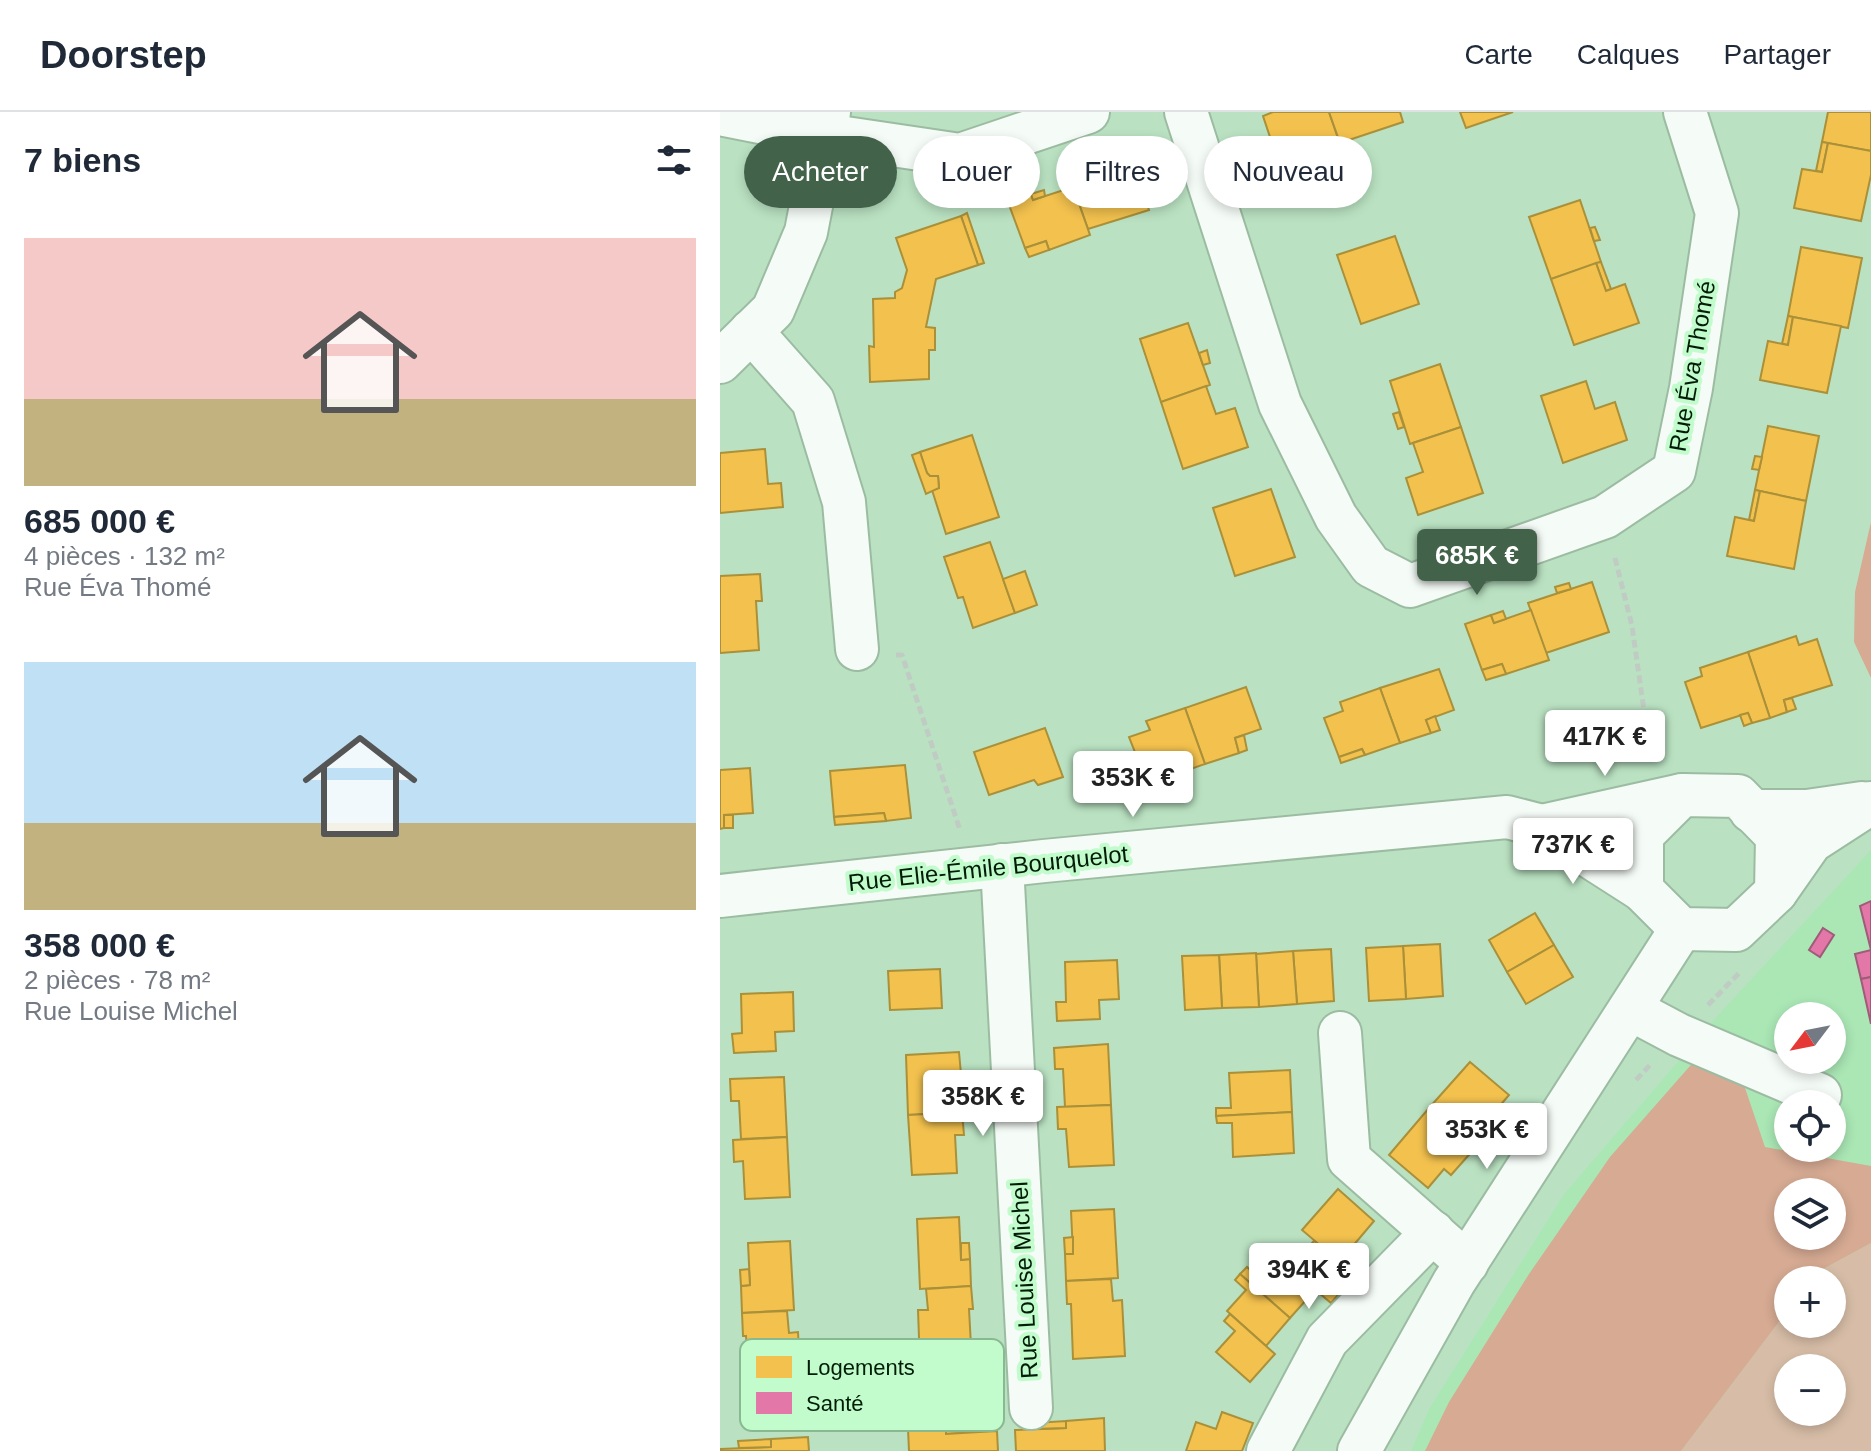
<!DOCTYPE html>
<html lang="fr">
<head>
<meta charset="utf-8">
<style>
  body { margin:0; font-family:Arial,sans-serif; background:#f2f2f3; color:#1f2937; height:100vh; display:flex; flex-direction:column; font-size:30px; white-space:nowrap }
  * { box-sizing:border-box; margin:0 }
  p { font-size:26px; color:#747a83 }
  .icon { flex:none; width:44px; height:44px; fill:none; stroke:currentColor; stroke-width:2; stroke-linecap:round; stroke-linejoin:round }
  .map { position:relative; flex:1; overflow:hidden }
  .drawer { display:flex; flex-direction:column; background:#fff; width:720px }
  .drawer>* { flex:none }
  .guide { position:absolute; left:24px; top:24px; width:760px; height:72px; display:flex; gap:16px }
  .needle { width:52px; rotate:238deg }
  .controls { position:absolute; left:1054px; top:890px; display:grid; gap:16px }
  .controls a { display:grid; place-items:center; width:72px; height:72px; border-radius:50%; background:#fff; box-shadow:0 4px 12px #0003; font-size:40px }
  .price { position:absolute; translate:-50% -68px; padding:0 18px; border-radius:8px; background:#fff; color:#222; font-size:26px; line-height:52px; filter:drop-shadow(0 2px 4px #0008) }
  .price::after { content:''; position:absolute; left:50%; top:48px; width:24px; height:18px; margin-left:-12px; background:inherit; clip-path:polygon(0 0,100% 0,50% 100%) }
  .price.selected { background:#426249; color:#fff }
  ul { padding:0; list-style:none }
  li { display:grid; align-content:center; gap:16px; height:424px; padding:0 24px }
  li span { display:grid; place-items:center; height:248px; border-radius:0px; color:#555 }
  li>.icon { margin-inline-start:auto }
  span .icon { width:144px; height:144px; fill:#fffc; stroke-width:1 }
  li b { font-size:34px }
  h2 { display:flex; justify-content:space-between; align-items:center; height:96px; padding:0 24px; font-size:34px }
  .pill { padding:0 28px; border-radius:36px; background:#fff; box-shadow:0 4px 12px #0003; font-size:28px; line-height:72px }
  .pill.selected { background:#426249; color:#fff }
  header { display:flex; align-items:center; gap:48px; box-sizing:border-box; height:112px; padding:0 40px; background:#fff; border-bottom:2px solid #e0e1e3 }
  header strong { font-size:38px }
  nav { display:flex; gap:44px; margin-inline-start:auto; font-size:28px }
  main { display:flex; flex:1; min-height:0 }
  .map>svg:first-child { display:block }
</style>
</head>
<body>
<header>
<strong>Doorstep</strong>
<nav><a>Carte</a><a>Calques</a><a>Partager</a></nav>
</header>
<main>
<section class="drawer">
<h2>7 biens<svg class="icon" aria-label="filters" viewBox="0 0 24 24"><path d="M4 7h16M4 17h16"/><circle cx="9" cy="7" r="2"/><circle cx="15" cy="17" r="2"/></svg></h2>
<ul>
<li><span style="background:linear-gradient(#f6c9c9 65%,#c2b280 0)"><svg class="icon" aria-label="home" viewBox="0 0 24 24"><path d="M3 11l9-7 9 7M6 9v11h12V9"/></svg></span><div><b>685 000 €</b><p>4 pièces · 132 m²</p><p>Rue Éva Thomé</p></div></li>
<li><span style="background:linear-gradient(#bfe0f5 65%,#c2b280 0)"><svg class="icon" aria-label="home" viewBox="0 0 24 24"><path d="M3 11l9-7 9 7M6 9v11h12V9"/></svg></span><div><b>358 000 €</b><p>2 pièces · 78 m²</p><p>Rue Louise Michel</p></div></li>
</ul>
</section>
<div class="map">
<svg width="1151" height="1339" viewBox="0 0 1151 1339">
  <rect width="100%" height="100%" fill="#bae2c2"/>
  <!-- built -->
  <path fill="#aae7b5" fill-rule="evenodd" d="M1151,738V1339H691L709,1297L844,1082L998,903ZM1068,904H1112V948H1068ZM1068,992H1112V1036H1068ZM1068,1080H1112V1124H1068ZM1068,1168H1112V1212H1068ZM1068,1256H1112V1300H1068Z"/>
  <!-- green -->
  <path fill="#d7bda7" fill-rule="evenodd" d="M1151,1131V1339H961L1068,1198V1212H1112V1168H1090L1094,1162ZM1068,1256H1112V1300H1068Z"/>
  <!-- forest -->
  <g fill="#d6aa93" fill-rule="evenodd">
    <path d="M1151,410V566L1134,530L1135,480Z"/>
    <path d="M977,946L1023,970L1045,1035L1151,1054V1131L1094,1162L1090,1168H1068V1198L961,1339H705L729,1290L809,1162L890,1045ZM1068,1080H1112V1124H1068Z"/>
  </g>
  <!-- homes -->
  <g fill="#f2c14e" stroke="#aa9039" stroke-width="2">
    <path d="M553,0H609L622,38L581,52L578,42L558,49L543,4Z"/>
    <path d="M609,0H680L683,10L620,31Z"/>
    <path d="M740,0H793L746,16Z"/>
    <path d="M1108,0H1151V39L1102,30Z"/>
    <path d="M1102,30L1108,31L1102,60L1096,59Z"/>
    <path d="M1108,31L1151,39V63L1141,109L1074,96L1082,57L1102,60Z"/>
    <path d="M578,42L581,52L561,59L558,49Z"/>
    <path d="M414,49L429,98L368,117L351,69Z"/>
    <path d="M389,50L391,56L379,60L376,54Z"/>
    <path d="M353,75L370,123L329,138L326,129L305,136L288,90L311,82L313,88Z"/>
    <path d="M324,78L325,84L313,88L311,82Z"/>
    <path d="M860,88L881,150L831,167L809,105Z"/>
    <path d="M247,101L264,151L258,153L241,104Z"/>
    <path d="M241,104L258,153L216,167L206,215L215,216V238H209V267L150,270L149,234L154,235L153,187L175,186V180L182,176L187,158L176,126Z"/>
    <path d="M875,115L880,128L874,129L870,116Z"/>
    <path d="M675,124L699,192L641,212L617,143Z"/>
    <path d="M326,129L329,138L309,145L305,136Z"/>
    <path d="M1081,135L1142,146L1128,216L1068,204Z"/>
    <path d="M881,150L891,177L886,179L876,151Z"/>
    <path d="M876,151L886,179L905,172L919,211L854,233L831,167Z"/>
    <path d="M1068,204L1073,205L1068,233L1062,232Z"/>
    <path d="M1073,205L1121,214L1107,281L1040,268L1048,229L1068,233Z"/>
    <path d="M468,211L490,273L441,290L420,227Z"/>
    <path d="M487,238L490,251L483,253L479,241Z"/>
    <path d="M720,252L741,315L690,332L670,269Z"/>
    <path d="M866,269L875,297L895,290L907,328L843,351L821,284Z"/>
    <path d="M486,274L496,302L515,296L528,335L463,357L441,290Z"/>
    <path d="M679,300L684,315L678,317L673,302Z"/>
    <path d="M1048,314L1099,324L1086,389L1035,378Z"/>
    <path d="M741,315L763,381L698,403L686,366L703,360L693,331Z"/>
    <path d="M252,323L279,405L226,422L212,378L219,376L218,364H210L207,361L200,340Z"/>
    <path d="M45,337L48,372L61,371L63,395L0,401V341Z"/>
    <path d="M200,340L207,361L210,364H218L219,376L206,382L192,343Z"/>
    <path d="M1035,344L1042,345L1039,358L1032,357Z"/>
    <path d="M551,377L575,445L515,464L493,396Z"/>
    <path d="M1035,378L1040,379L1034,409L1029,408Z"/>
    <path d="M1040,379L1086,389L1074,457L1007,444L1015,405L1034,409Z"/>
    <path d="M270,430L295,501L253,516L243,485L238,486L224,445Z"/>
    <path d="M305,459L317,493L295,501L283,467Z"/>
    <path d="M40,462L42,489H36L39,538L0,541V464Z"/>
    <path d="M872,470L889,520L826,541L808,491Z"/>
    <path d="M849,471L851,477L837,481L835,475Z"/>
    <path d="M811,498L829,548L786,562L782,552L762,558L745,512L771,503L774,511Z"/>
    <path d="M783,499L786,507L774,511L771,503Z"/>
    <path d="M1076,524L1079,533L1097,527L1112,573L1064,588L1067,600L1050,606L1028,540Z"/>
    <path d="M1028,540L1050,606L1032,611L1028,601L981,616L965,570L982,564L980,556Z"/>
    <path d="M782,552L786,562L766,568L762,558Z"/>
    <path d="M719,557L734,598L706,608L711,621L680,631L660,576Z"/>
    <path d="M526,575L541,617L515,626L519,641L485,652L465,596Z"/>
    <path d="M660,576L680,631L645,643L642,637L619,645L604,606L623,599L620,590Z"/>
    <path d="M1072,586L1076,597L1067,600L1064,588Z"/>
    <path d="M465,596L485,652L451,664L448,655L424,663L409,625L430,618L426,609Z"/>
    <path d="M1028,601L1032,611L1024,614L1020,603Z"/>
    <path d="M715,604L720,618L711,621L706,608Z"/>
    <path d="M325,616L343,665L318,673L314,668L269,683L254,640Z"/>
    <path d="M524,623L527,638L519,641L515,626Z"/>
    <path d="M642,637L645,643L621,651L619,645Z"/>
    <path d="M185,653L191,706L166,709L164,701L114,705L110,659Z"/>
    <path d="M448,655L451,664L427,672L424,663Z"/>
    <path d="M30,656L33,701L4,703V716L0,717V658Z"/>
    <path d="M164,701L166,709L115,713L114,705Z"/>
    <rect x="4" y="703" width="9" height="13"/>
    <path d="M815,801L834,833L787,860L769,828Z"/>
    <path d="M720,832L723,884L686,887L683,834Z"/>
    <path d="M834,833L853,865L806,892L787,860Z"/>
    <path d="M683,834L686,887L649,889L646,836Z"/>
    <path d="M611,837L614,889L577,892L573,839Z"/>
    <path d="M573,839L577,892L539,895L536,842Z"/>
    <path d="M536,841L539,895L502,896L499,843Z"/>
    <path d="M499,843L502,896L465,898L462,844Z"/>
    <path d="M397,848L399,887L379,888L380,907L337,909L336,890H346L345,850Z"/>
    <path d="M220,857L222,896L170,898L168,859Z"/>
    <path d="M73,880L74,919L55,920L56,939L14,941L12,922L22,921L21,882Z"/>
    <path d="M388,932L391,993L345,995L343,957H335L334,936Z"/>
    <path d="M239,940L241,962H233L234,1001L188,1003L186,943Z"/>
    <path d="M750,950L789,983L772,1003L779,1009L755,1036L709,996Z"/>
    <path d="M570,958L572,1000L496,1004V996H511L509,961Z"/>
    <path d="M64,965L67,1025L21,1027L19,989H11L10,967Z"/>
    <path d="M391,993L394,1053L349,1055L346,1017H338L337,995Z"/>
    <path d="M709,996L755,1036L731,1063L724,1057L708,1076L669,1043Z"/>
    <path d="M242,1000L244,1023H235L237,1061L192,1063L188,1003Z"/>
    <path d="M572,1000L574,1041L513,1045L512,1011H497L496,1004Z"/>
    <path d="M67,1025L70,1085L25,1087L23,1049L14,1050L13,1028Z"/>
    <path d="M618,1077L654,1109L632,1135L647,1149L635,1163L582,1118Z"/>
    <path d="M394,1097L398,1166L346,1169L345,1142H353L351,1099Z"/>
    <path d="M239,1105L241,1148L250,1147L251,1174L200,1177L197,1107Z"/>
    <path d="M353,1125V1142H345L344,1126Z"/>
    <path d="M70,1129L74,1198L22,1201L21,1174L30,1173L28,1131Z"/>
    <path d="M594,1129L635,1163L611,1191L559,1147L564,1141L575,1150Z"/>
    <path d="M241,1131H249L250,1147L241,1148Z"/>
    <path d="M555,1143L595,1178L570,1206L520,1162L527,1155L537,1164Z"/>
    <path d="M29,1157L30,1173L21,1174L20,1158Z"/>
    <path d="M520,1162L570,1206L546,1234L507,1199L526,1178L515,1168Z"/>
    <path d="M391,1167L393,1189L402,1188L405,1244L353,1247L351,1192H347L346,1169Z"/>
    <path d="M251,1174L253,1197H249L252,1252L200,1254L198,1198H208L206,1177Z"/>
    <path d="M67,1199L69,1221L78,1220L81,1276L30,1279L26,1224H23L22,1201Z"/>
    <path d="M510,1202L555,1242L530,1270L496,1240L515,1219L504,1209Z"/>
    <path d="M502,1300L533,1311L522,1339H466L476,1310L496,1317Z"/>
    <path d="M384,1306L385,1339H296L295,1318L346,1316V1309Z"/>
    <path d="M346,1309V1316L314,1317V1311Z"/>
    <path d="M259,1313V1320L226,1322V1315Z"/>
    <path d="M226,1315V1322L277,1319L278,1339H189L188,1317Z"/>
    <path d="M88,1325L89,1339H0V1337L51,1335V1327Z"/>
    <path d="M51,1327V1335L19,1336L18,1329Z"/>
  </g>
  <!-- health -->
  <g fill="#e377a8" stroke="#9f5c78" stroke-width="2">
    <path d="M1151,789V838L1140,794Z"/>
    <path d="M1103,816L1114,823L1100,845L1089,838Z"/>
    <path d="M1151,838V865L1141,867L1135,842Z"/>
    <path d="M1151,865V912L1141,867Z"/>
  </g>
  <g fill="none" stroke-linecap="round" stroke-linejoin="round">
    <!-- minor casing -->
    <g stroke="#9cbca2" stroke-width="46">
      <g id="minor">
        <path d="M466,0L560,292L616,405L651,454L690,474L885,405L954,359L971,276L997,101L965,0"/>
        <path d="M0,2L105,23L240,43L368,0"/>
        <path d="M31,219L93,289L124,390L137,537"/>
        <path d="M0,250L53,198L86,120L109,0"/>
        <path d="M962,683L1018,684L1057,724L1056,780L1016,818L961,817L922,778V723Z"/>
        <path d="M1031,699H1087L1142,691"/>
        <path d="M822,714L962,683"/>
        <path d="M282,753L311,1296"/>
        <path d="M1056,780L1091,730L1151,691"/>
        <path d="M0,784L324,749L787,705L822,714L922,778"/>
        <path d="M910,897L959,923L1100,983"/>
        <path d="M620,921L629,1047L747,1151"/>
        <path d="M548,1339L607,1228L713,1120"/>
        <path d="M639,1339L734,1170L961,817"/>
      </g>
    </g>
    <!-- path -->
    <g stroke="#c0ccc3" stroke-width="5" stroke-dasharray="8 4" stroke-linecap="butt">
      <path d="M895,446L912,514L931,648"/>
      <path d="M176,543H182L240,718"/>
      <path d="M988,893L1020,860"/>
      <path d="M916,968L931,952"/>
    </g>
    <!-- minor -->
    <use href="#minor" stroke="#f5fbf6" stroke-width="42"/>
  </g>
  <g text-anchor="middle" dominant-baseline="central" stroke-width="8" stroke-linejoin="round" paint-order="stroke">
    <!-- street labels -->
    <g font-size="24" fill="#011d08" stroke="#c3fccc">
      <text transform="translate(972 254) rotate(-80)">Rue Éva Thomé</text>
      <text transform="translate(268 756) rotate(-6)">Rue Elie-Émile Bourquelot</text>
      <text transform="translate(304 1168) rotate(-93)">Rue Louise Michel</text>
    </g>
  </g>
  <!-- legend -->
  <rect x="20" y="1227" width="264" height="92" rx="12" fill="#c3fccc" stroke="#89b991" stroke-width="2"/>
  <rect x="36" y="1244" width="36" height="22" fill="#f2c14e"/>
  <rect x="36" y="1280" width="36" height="22" fill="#e377a8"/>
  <g font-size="22" fill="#011d08">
    <text x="86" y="1263">Logements</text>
    <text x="86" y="1299">Santé</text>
  </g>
</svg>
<div class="controls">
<a><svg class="needle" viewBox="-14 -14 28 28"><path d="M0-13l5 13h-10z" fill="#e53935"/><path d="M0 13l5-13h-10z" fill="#747a83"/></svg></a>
<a><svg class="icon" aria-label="locate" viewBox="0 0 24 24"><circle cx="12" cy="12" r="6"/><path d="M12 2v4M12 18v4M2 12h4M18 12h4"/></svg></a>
<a><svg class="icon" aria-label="layers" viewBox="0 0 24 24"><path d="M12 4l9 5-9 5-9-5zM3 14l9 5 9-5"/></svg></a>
<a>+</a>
<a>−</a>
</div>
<b class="price selected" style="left:757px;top:485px">685K €</b>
<b class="price" style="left:885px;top:666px">417K €</b>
<b class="price" style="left:413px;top:707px">353K €</b>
<b class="price" style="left:853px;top:774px">737K €</b>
<b class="price" style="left:263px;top:1026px">358K €</b>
<b class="price" style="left:767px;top:1059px">353K €</b>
<b class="price" style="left:589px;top:1199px">394K €</b>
<div class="guide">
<a class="pill selected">Acheter</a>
<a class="pill">Louer</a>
<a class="pill">Filtres</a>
<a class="pill">Nouveau</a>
</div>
</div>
</main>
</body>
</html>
